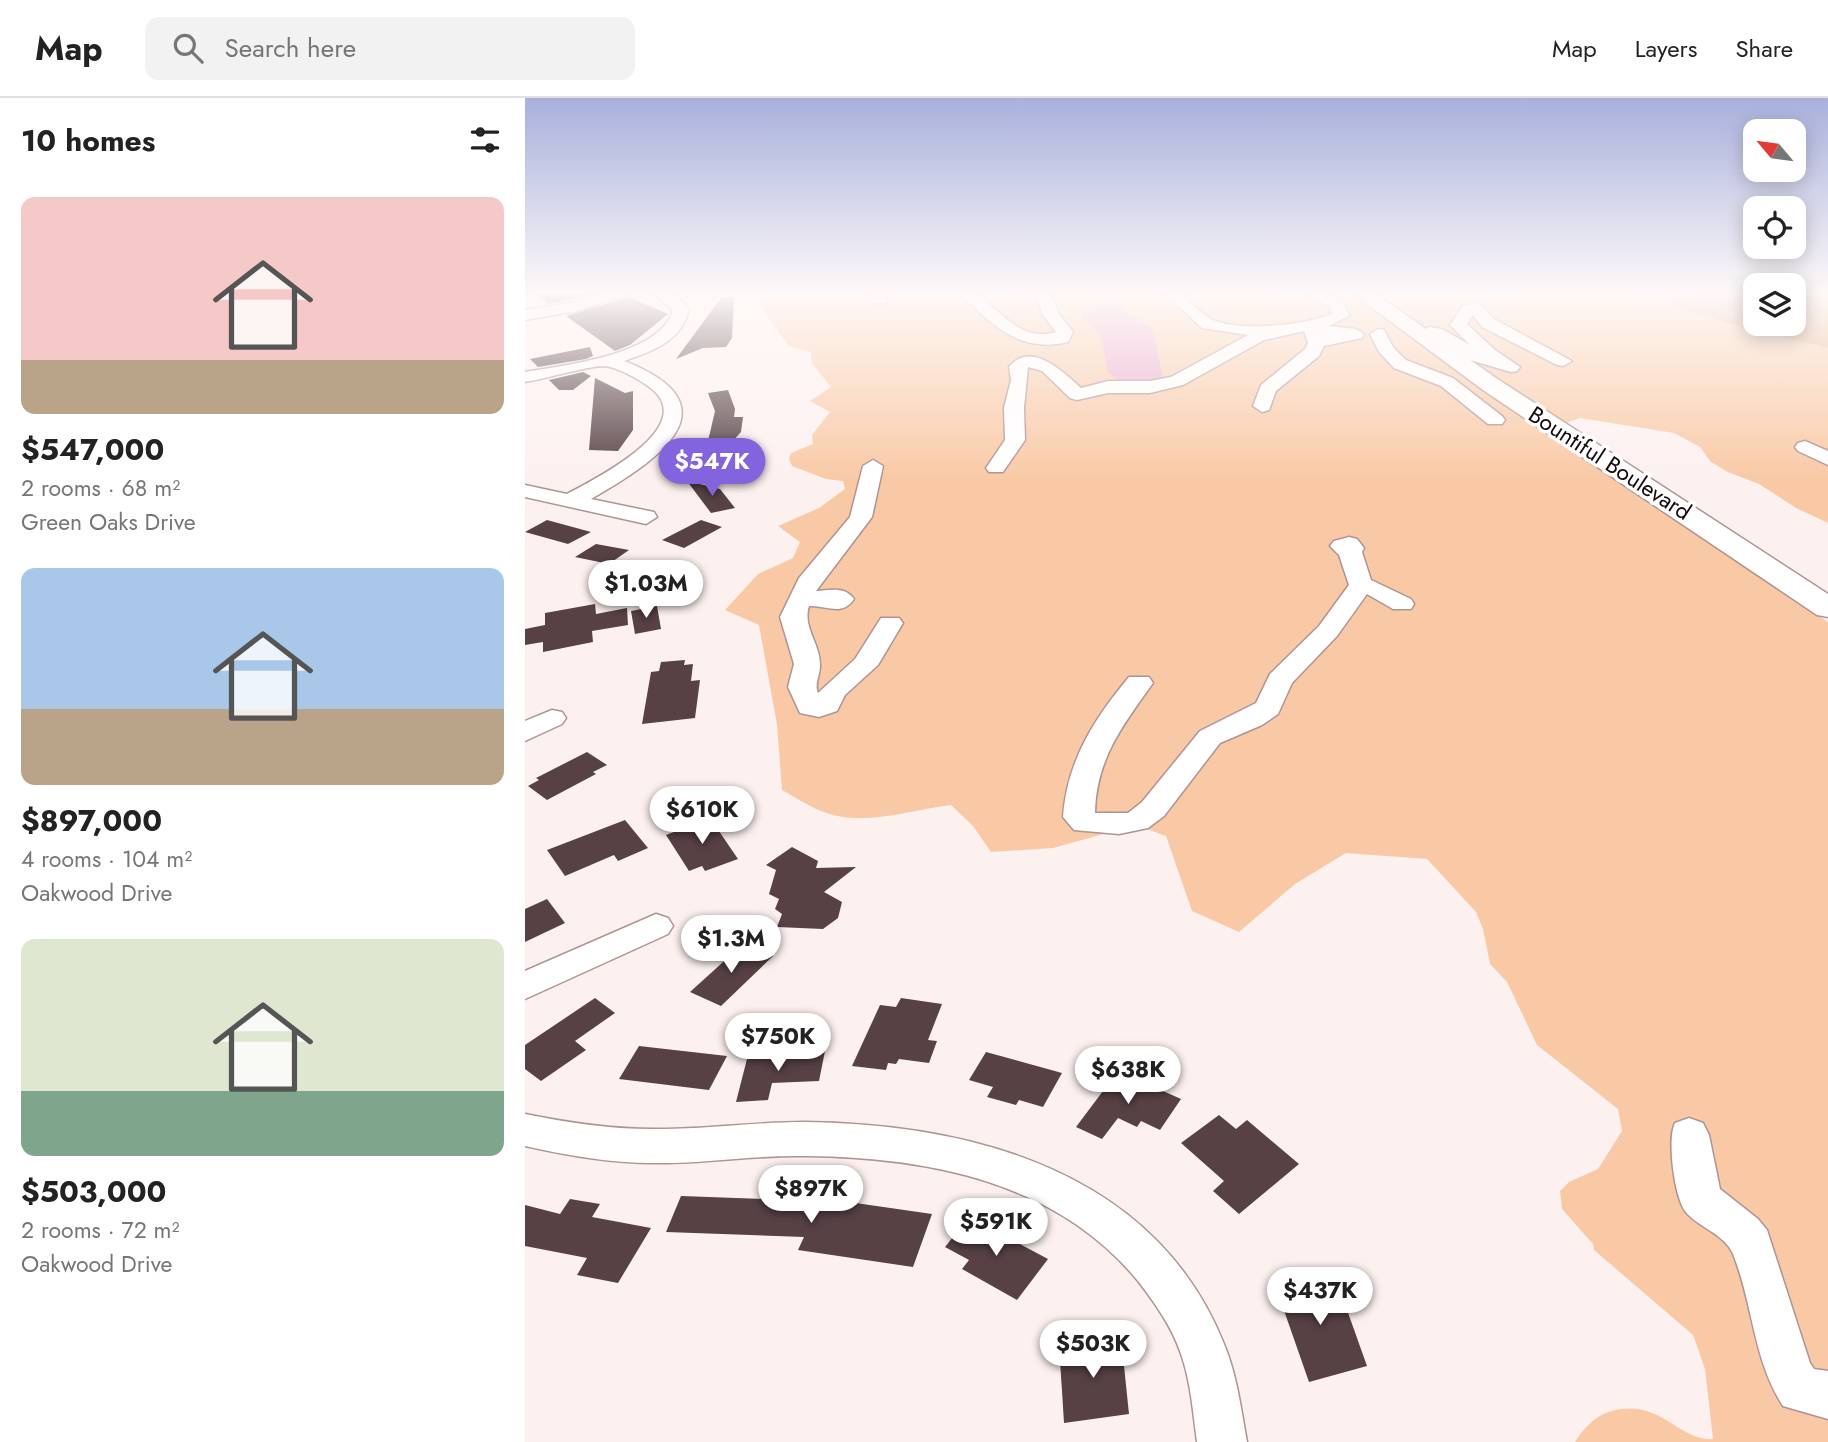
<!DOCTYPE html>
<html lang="en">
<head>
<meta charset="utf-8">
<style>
  body { margin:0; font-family:Jost,sans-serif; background:#f2f2f2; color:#222; height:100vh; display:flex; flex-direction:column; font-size:26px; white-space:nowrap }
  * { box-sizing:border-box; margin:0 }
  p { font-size:23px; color:#767676 }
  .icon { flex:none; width:38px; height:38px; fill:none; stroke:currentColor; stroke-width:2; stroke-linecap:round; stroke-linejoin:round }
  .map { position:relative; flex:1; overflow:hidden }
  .side { display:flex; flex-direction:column; background:#fff; width:525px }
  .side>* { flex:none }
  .needle { width:46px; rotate:299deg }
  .fabs { position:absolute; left:1218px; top:21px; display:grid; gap:14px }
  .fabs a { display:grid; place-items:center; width:63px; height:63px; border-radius:14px; background:#fff; box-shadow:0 4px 18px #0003; font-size:35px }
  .price { position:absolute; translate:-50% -60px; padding:0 16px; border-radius:24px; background:#fff; color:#222; font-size:23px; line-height:46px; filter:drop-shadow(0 2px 4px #0008) }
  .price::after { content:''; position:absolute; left:50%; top:42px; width:21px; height:16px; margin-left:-10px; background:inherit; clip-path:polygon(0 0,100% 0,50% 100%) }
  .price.on { background:#8363de; color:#fff }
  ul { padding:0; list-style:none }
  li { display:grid; align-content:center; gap:14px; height:371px; padding:0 21px }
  li span { display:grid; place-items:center; height:217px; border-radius:14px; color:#555 }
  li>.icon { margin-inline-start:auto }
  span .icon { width:126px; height:126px; fill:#fffc; stroke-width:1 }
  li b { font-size:30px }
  h2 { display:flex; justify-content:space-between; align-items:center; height:84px; padding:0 21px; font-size:30px }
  header { display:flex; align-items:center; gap:42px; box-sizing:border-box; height:98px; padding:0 35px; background:#fff; border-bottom:2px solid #e0e0e0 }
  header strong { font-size:33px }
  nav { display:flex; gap:38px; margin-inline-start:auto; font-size:24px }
  .search { width:490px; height:63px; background:#f2f2f2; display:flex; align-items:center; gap:18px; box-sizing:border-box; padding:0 24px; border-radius:14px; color:#767676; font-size:26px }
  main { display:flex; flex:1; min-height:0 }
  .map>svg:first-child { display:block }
</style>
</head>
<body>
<header>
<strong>Map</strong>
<div class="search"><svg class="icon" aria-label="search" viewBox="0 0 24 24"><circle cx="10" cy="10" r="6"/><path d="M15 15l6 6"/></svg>Search here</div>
<nav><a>Map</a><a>Layers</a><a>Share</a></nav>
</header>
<main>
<section class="side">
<h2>10 homes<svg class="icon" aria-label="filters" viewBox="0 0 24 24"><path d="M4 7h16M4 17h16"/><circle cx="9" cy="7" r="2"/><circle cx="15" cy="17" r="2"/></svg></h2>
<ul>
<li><span style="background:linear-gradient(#f6c9c9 75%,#b9a48a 0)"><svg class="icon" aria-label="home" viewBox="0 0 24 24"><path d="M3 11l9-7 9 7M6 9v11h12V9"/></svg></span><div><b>$547,000</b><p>2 rooms · 68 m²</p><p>Green Oaks Drive</p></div></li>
<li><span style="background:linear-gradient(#a9c7e8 65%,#b9a48a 0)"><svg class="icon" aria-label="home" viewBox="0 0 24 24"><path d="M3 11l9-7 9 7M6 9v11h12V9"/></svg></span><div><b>$897,000</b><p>4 rooms · 104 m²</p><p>Oakwood Drive</p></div></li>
<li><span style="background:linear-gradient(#dfe7d0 70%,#7fa58c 0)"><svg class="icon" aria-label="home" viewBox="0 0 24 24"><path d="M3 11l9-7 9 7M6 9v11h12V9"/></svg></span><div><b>$503,000</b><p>2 rooms · 72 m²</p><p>Oakwood Drive</p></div></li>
</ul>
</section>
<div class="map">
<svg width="1303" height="1344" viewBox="0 0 1303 1344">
  <rect width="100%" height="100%" fill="#fdf1f0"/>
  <!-- green -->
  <path fill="#f9c9a5" d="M236,194H1112L1220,230L1303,250V425L1271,410L1234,386L1203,374L1186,364L1175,349L1149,335L1055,320L1019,333L1303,524V1344H1050C1058,1331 1072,1316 1087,1313C1136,1300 1154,1344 1188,1341L1180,1271L1168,1237L1069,1152L1068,1146L1037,1111L1035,1093L1044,1084L1073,1071L1097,1033L1093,1011L1012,947L982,884L965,866L958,831L951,814L902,761L821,755L770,786L714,834L667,813L641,738L611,727L528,750L466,754L448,728L426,707C384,712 337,730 296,713C283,708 270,699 257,692L252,627L234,527L200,512L233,476L268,460L275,444L253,428L294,410L320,391L318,383L301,381L267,368L264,361L266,355L288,346L287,337L305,314L285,303L306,289L287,265L286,254L264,248L233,206Z"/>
  <!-- forest -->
  <path fill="#e4ad83" d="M1179,194H1230V226H1269V194H1303V250L1220,230L1137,204Z"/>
  <!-- water -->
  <path fill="#e9a9ca" d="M582,204L600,209V214L627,230L638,280C625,289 593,287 583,274L576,237L557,220L560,210Z"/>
  <!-- building -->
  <g fill="#574145">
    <path d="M7,194H78L24,206Z"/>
    <path d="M104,199L143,216L105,247L90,253L41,218Z"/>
    <path d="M209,199L207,240L201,249L178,250L151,261L196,200Z"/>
    <path d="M65,249L68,258L61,261L13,269L5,261Z"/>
    <path d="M58,274L66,278L48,292H34L24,282Z"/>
    <path d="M70,280L100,295L108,293V332L93,353L64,352Z"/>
    <path d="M203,292L210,311L209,319H218L216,334L196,356H180L190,313L183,295Z"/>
    <path d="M162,383L195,391L210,410L186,415Z"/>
    <path d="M22,422L66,434L43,446L0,434Z"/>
    <path d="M176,422L197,429L159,450L137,442Z"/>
    <path d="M71,446L104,452L84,466L50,459Z"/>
    <path d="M70,506L71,516L102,510L103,527L67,533L68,544L18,554V544L0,547V531L20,527V515Z"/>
    <path d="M132,508L136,531L110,536L106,513Z"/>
    <path d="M160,562L159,567L168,566L166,583L175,582L170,620L117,626L126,574L134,573L136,564Z"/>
    <path d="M62,654L82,667L68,674L71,676L22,702L3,688L14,682L11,680Z"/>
    <path d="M185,720L213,761L180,773L177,768L164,773L141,737Z"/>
    <path d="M100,722L123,750L93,763L89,757L40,778L22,752Z"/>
    <path d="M267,749L293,763L291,770L331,769L299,794L317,804L313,820L298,831L252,829L257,816L250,811L254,801L244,796L251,772L241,767Z"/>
    <path d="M22,801L40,825L0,844V811Z"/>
    <path d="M218,846L248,858L196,908L165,894Z"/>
    <path d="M70,900L90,915L50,943L61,952L16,983L0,971V947Z"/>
    <path d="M376,900L417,906L403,942L412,943L404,965L374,961L371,966L363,965L361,972L327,968L355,907L371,909Z"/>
    <path d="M114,948L202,958L184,992L94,981Z"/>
    <path d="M300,953L294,983L247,985L243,1002L211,1004L223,957Z"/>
    <path d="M461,954L537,975L518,1009L494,1002L491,1007L462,999L468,989L444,982Z"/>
    <path d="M593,973L656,1001L635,1032L616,1023L612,1029L593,1020L577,1041L551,1029Z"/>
    <path d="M694,1017L711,1031L722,1022L774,1066L714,1116L688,1093L699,1083L656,1045Z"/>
    <path d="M156,1098L295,1103L296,1100L407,1116L388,1169L273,1152L279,1139L141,1134Z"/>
    <path d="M45,1101L75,1106L67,1119L126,1130L93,1185L52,1177L62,1160L0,1148V1107L35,1116Z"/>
    <path d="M444,1119L523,1161L492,1202L437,1171L444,1162L420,1149Z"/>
    <path d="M772,1175L777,1189L811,1181L842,1268L784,1284L748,1181Z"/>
    <path d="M596,1239L604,1316L539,1325L534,1246Z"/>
  </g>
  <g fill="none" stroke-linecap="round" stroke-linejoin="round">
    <!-- minor casing -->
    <g stroke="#ae9492" stroke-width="3">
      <g id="minor">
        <path d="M86,194H110L52,213L0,222V212L45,205Z"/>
        <path d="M126,194C144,194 152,196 164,211C157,243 128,253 99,263C215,308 131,364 66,401L129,414L132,419L121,426L0,399V387L42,396C70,381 179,327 123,288C113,281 92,269 79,268C63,268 20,281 0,284V274C40,267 136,257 148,212Z"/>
        <path d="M345,194H359L362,202L360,205H348Z"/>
        <path d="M434,194H450C474,213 498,245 531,234L518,217L510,194H525L534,216L548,234L543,244C505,253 480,238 453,213C447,206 438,201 434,194Z"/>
        <path d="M639,194H655C665,203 675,216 688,222C714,234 781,227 807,216L805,209L777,194H797L818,203L824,218L804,228L831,231L839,236L837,240L799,248L794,258L751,293L744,312L737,314L728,308L736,287L780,251L783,245L779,233L739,242L658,287L625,295H583L552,302L545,300L517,273L503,269L499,310L500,342L478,374H464L461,370L480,342L479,310L486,282L484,269C505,242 538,273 556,290L583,283H625L646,279L723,237L677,230Z"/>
        <path d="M950,205L956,207L969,221L1047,263L1038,268L1032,267L957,229L948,217L942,226L970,252L995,269L992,273L986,274L945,262L896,234L904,229L917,231L945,247L925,227L938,208Z"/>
        <path d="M853,231L859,232L868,249L881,262L928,280L977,318L980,322L977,326H963L916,288L869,270L854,254L845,236Z"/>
        <path d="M1280,343L1303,353V367L1273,353L1270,349L1273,345Z"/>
        <path d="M348,362L358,368L347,419L291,493C305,492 320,488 329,501C317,519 301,507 284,508C277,530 296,546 295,568C295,578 289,585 293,595L330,561L356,520H374L378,525L353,567L320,597L312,613L294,619L275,615L263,589L269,566L255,519L274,480L325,419L338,368Z"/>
        <path d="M824,439L832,441L839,450L837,454L846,482L886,501L889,506L886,511H868L842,496L812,538L767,585L753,616L737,627L695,645L639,718L623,730L594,736L549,732L538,719C542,663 569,621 604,579H624L628,585C598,627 571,661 570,715H603L617,704L675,633L731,605L745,576L794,528L824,487L814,457L805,448L809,443Z"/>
        <path d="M27,612L37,614L41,620L37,626L0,643V623Z"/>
        <path d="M131,816L143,820L148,828L143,836L0,901V873Z"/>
        <path d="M0,1016C45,1025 90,1032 136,1031C184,1031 231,1024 279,1024C449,1026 630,1074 699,1246C712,1277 716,1311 722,1344H672C668,1315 666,1284 656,1256C647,1229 630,1205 613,1183C531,1083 402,1059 279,1058C231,1057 184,1065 136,1065C90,1066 45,1058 0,1048Z"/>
        <path d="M1164,1020L1178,1025L1184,1037L1195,1091L1233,1121L1242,1132L1285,1265L1289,1271L1303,1273V1321L1258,1308C1228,1262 1228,1205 1208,1156C1200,1136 1172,1129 1160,1113C1149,1097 1142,1041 1150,1025Z"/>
      </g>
    </g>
    <!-- major casing -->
    <g stroke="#ae9492" stroke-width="3">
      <path id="major" d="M826,194H848L974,282L1303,496V519L1292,517L958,292Z"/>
    </g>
    <!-- minor -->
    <use href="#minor" fill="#fff" fill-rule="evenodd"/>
    <!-- major -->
    <use href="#major" fill="#fff" fill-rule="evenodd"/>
  </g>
  <!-- sky -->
  <linearGradient id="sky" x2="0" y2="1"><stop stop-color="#a8b0dc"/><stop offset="0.51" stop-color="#fef9f8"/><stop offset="1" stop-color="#fef9f8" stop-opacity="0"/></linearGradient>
  <rect width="1303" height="382" fill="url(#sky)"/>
  <g text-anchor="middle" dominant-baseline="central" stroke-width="7" stroke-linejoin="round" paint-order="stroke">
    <!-- far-street labels -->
    <g font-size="23" fill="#120909" stroke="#fff">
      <text transform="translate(1085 365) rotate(33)">Bountiful Boulevard</text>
    </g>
  </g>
</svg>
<div class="fabs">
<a><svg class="needle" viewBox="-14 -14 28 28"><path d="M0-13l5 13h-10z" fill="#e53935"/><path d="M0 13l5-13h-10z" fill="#767676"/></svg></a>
<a><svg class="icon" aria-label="locate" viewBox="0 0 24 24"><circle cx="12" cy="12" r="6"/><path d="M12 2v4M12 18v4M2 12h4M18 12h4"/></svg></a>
<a><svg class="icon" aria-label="layers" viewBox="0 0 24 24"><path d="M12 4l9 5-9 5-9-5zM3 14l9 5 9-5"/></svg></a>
</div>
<b class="price on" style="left:187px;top:400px">$547K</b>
<b class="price" style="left:121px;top:522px">$1.03M</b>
<b class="price" style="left:177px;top:748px">$610K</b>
<b class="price" style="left:206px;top:877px">$1.3M</b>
<b class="price" style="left:253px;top:975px">$750K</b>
<b class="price" style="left:603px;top:1008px">$638K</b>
<b class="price" style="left:286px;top:1127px">$897K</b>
<b class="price" style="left:471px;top:1160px">$591K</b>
<b class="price" style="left:795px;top:1229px">$437K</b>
<b class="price" style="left:568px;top:1282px">$503K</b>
</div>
</main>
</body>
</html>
